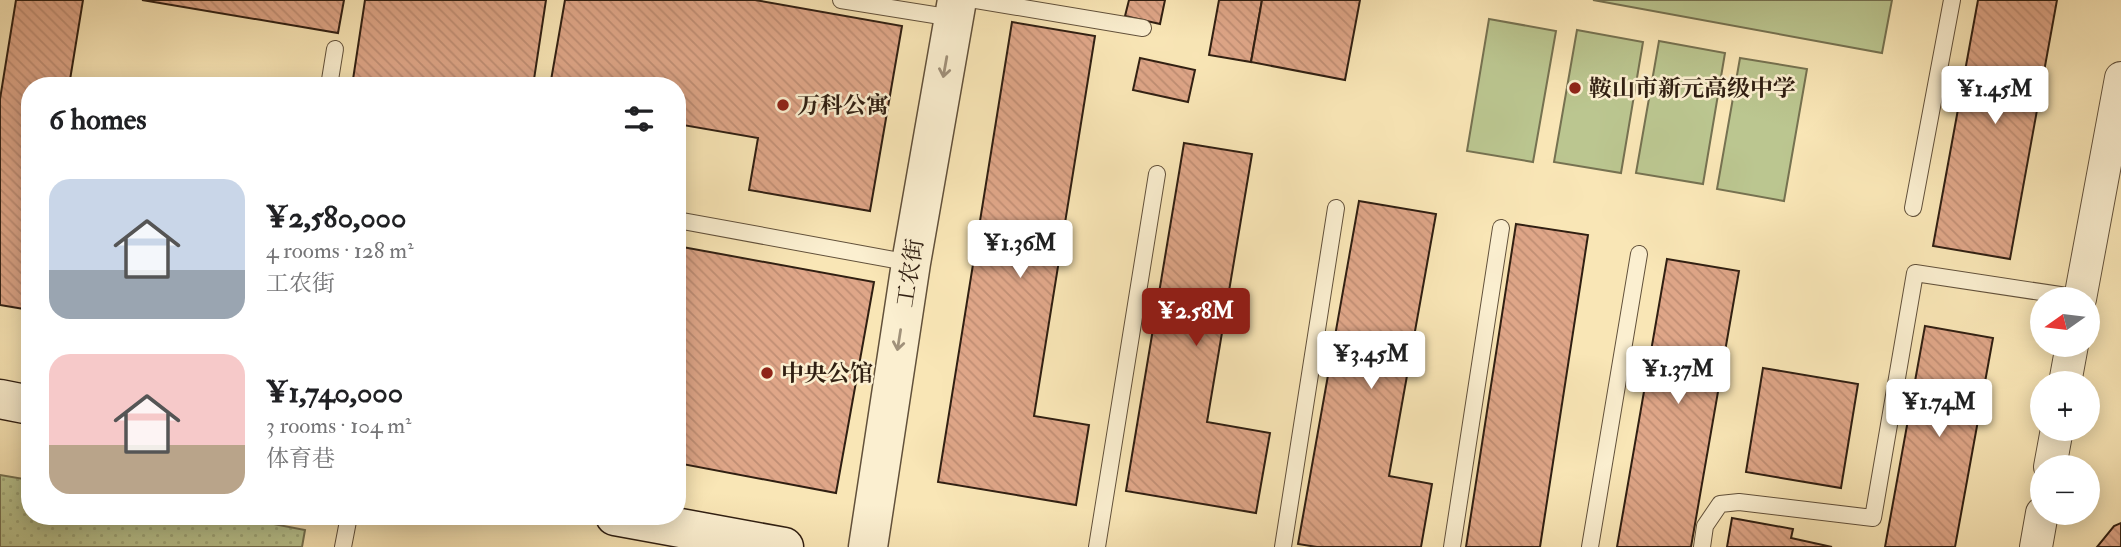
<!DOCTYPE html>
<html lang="en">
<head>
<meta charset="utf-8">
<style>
  body { margin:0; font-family:"IM FELL Double Pica","Noto Serif SC",serif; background:#f2f2f2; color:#202124; height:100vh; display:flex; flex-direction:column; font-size:26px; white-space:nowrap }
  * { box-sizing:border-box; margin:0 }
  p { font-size:23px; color:#757577 }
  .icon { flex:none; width:38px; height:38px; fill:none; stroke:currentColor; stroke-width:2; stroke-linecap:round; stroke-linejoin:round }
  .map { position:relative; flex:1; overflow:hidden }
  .panel { position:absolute; left:21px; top:77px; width:665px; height:448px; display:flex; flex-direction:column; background:#fff; border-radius:28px; box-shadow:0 4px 18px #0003 }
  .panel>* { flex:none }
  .needle { width:46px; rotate:256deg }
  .controls { position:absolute; left:2030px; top:287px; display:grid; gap:14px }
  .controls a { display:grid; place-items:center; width:70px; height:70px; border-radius:50%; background:#fff; box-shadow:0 4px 18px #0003; font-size:35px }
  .price { position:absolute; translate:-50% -60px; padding:0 16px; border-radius:7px; background:#fff; color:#222; font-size:23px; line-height:46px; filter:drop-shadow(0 2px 4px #0008) }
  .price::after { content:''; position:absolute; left:50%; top:42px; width:21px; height:16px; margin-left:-10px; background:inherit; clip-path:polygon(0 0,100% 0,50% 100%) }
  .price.selected { background:#8f2418; color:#fff }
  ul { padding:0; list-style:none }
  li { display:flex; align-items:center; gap:21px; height:175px; padding:0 28px }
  li span { display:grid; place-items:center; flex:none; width:196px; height:140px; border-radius:21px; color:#555 }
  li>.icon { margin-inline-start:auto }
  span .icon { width:84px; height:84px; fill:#fffc; stroke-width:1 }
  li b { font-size:30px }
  h2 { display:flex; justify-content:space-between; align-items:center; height:84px; padding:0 28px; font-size:30px }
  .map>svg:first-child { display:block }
</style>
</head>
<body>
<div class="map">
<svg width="2121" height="547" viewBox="0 0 2121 547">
  <defs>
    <pattern id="grass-dots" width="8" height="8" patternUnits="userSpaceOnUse" patternTransform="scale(1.75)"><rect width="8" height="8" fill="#bbc690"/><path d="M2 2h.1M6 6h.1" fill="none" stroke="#a1aa7b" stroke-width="1.8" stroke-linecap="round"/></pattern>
    <pattern id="building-back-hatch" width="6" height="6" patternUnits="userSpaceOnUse" patternTransform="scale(1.75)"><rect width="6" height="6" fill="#dfa688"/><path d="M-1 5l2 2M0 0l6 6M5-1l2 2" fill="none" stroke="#c08e74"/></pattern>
  </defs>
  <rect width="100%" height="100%" fill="#f9e6b6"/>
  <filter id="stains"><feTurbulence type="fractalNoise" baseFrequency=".00286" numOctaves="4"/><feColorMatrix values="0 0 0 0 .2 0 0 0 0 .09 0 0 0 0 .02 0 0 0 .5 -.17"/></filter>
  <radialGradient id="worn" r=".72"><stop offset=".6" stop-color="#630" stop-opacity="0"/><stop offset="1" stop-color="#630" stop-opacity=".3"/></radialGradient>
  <!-- grass -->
  <path fill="url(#grass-dots)" stroke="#767251" stroke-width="2" d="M0,475L30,480V516H231L305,530L302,547H0Z"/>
  <!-- park -->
  <g fill="#bbc690" stroke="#767251" stroke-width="2">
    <path d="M1593,0H1892L1882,53Z"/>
    <path d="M1489,19L1556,31L1533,162L1467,151Z"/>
    <path d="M1577,30L1643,42L1621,173L1554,162Z"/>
    <path d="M1659,41L1725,53L1703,184L1636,173Z"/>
    <path d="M1740,58L1807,69L1784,201L1717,189Z"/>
  </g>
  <!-- building -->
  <g fill="url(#building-back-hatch)" stroke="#301f12" stroke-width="2">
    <path d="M16,0H83L69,86H30V310L0,305V99Z"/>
    <path d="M142,0H344L338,33Z"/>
    <path d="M365,0H546L533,86H352Z"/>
    <path d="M565,0H755L902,26L870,211L749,190L758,138L677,124V86H550Z"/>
    <path d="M1129,0H1165L1160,24L1125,16Z"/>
    <path d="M1219,0H1262L1251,62L1209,55Z"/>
    <path d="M1262,0H1360L1345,80L1251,62Z"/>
    <path d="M1978,0H2057L2010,259L1933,246Z"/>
    <path d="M1012,22L1095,36L1034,416L1089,425L1076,505L938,482Z"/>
    <path d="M1140,58L1195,70L1188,102L1133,90Z"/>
    <path d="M1184,143L1252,154L1207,422L1270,433L1256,513L1126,491Z"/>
    <path d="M1359,201L1436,214L1389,476L1432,484L1421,547H1317L1298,544Z"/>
    <path d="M1516,224L1588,235L1540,547H1466Z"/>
    <path d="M677,246L874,282L836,493L677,463Z"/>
    <path d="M1667,259L1739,271L1691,547H1617Z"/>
    <path d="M1925,326L1993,338L1955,547H1885Z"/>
    <path d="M1763,368L1858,384L1841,488L1746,472Z"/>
    <path d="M1732,518L1793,529L1791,538L1832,547H1727Z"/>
    <path d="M2121,523V547H2097L2114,526Z"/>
  </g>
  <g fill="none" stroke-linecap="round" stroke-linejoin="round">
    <!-- service casing -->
    <g stroke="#62513b" stroke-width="18">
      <g id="service">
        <path d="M841,0L953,18"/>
        <path d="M976,0L1143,28"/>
        <path d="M329,86L335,49"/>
        <path d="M1913,208L1952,0"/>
        <path d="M677,220L911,263"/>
        <path d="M343,547L349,516"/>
        <path d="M1097,547L1157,174"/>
        <path d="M1283,547L1336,208"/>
        <path d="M1452,547L1501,228"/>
        <path d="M1590,547L1639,254"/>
        <path d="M1702,547L1705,526L1720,504L1739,502L1873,518L1915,273L2080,298"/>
      </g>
    </g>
    <!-- minor casing -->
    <g stroke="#62513b" stroke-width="34">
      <g id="minor">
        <path d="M2080,299L2121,78"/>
        <path d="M2065,383L2072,345"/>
        <path d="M2050,467L2057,429"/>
        <path d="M2036,547L2042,513"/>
      </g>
    </g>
    <!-- tertiary casing -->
    <g stroke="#62513b" stroke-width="41">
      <path id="tertiary" d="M868,547L911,263L957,0"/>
    </g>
    <!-- secondary casing -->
    <g stroke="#301f12" stroke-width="41">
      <g id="secondary">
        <path d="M0,399L30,405"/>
        <path d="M615,516L784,547"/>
      </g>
    </g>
    <!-- service -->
    <use href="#service" stroke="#fbefd0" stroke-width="16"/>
    <!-- minor -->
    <use href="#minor" stroke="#fbefd0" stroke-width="32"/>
    <!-- tertiary -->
    <use href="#tertiary" stroke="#fbefd0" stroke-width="38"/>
    <!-- secondary -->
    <use href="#secondary" stroke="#fbefd0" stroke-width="38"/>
  </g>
  <!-- one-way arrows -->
  <defs><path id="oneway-shaft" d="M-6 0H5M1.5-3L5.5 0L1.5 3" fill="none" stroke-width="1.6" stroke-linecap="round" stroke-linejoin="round" transform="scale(1.75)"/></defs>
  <g stroke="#a0917a">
    <use href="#oneway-shaft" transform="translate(945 67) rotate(100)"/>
    <use href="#oneway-shaft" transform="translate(899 340) rotate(99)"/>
  </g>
  <!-- markers -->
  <g fill="#8f2418" stroke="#fbefd0" stroke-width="2.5">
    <circle cx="1575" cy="88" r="7"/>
    <circle cx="783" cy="105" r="7"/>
    <circle cx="767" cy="373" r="7"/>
  </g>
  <g text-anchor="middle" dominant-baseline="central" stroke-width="5" stroke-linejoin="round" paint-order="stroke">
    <!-- poi labels -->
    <g font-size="23" font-weight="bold" fill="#301f12" stroke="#fbefd0" text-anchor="start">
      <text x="1589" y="88">鞍山市新元高级中学</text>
      <text x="797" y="105">万科公寓</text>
      <text x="781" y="373">中央公馆</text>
    </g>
    <!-- street labels -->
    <g font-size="23" fill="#301f12" stroke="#fbefd0">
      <text transform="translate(910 273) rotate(-81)">工农街</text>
    </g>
  </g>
  <rect width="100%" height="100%" filter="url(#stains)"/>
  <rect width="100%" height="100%" fill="url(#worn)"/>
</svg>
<div class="controls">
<a><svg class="needle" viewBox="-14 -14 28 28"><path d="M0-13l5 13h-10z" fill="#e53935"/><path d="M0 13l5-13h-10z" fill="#757577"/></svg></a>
<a>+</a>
<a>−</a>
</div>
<b class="price" style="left:1995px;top:126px">¥1.45M</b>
<b class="price" style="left:1020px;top:280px">¥1.36M</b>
<b class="price selected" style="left:1196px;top:348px">¥2.58M</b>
<b class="price" style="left:1371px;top:391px">¥3.45M</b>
<b class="price" style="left:1678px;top:406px">¥1.37M</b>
<b class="price" style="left:1939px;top:439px">¥1.74M</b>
<section class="panel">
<h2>6 homes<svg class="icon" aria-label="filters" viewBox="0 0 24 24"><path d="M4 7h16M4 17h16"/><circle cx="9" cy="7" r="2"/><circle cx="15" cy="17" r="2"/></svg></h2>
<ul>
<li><span style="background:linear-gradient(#c9d6e8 65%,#9aa5b1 0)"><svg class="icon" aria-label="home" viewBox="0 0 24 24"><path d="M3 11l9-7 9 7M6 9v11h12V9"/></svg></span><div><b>¥2,580,000</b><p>4 rooms · 128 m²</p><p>工农街</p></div></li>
<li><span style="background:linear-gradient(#f6c9c9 65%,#b9a48a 0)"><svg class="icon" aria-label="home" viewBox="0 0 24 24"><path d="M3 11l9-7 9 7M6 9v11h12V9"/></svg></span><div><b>¥1,740,000</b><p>3 rooms · 104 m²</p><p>体育巷</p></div></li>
</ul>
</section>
</div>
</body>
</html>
